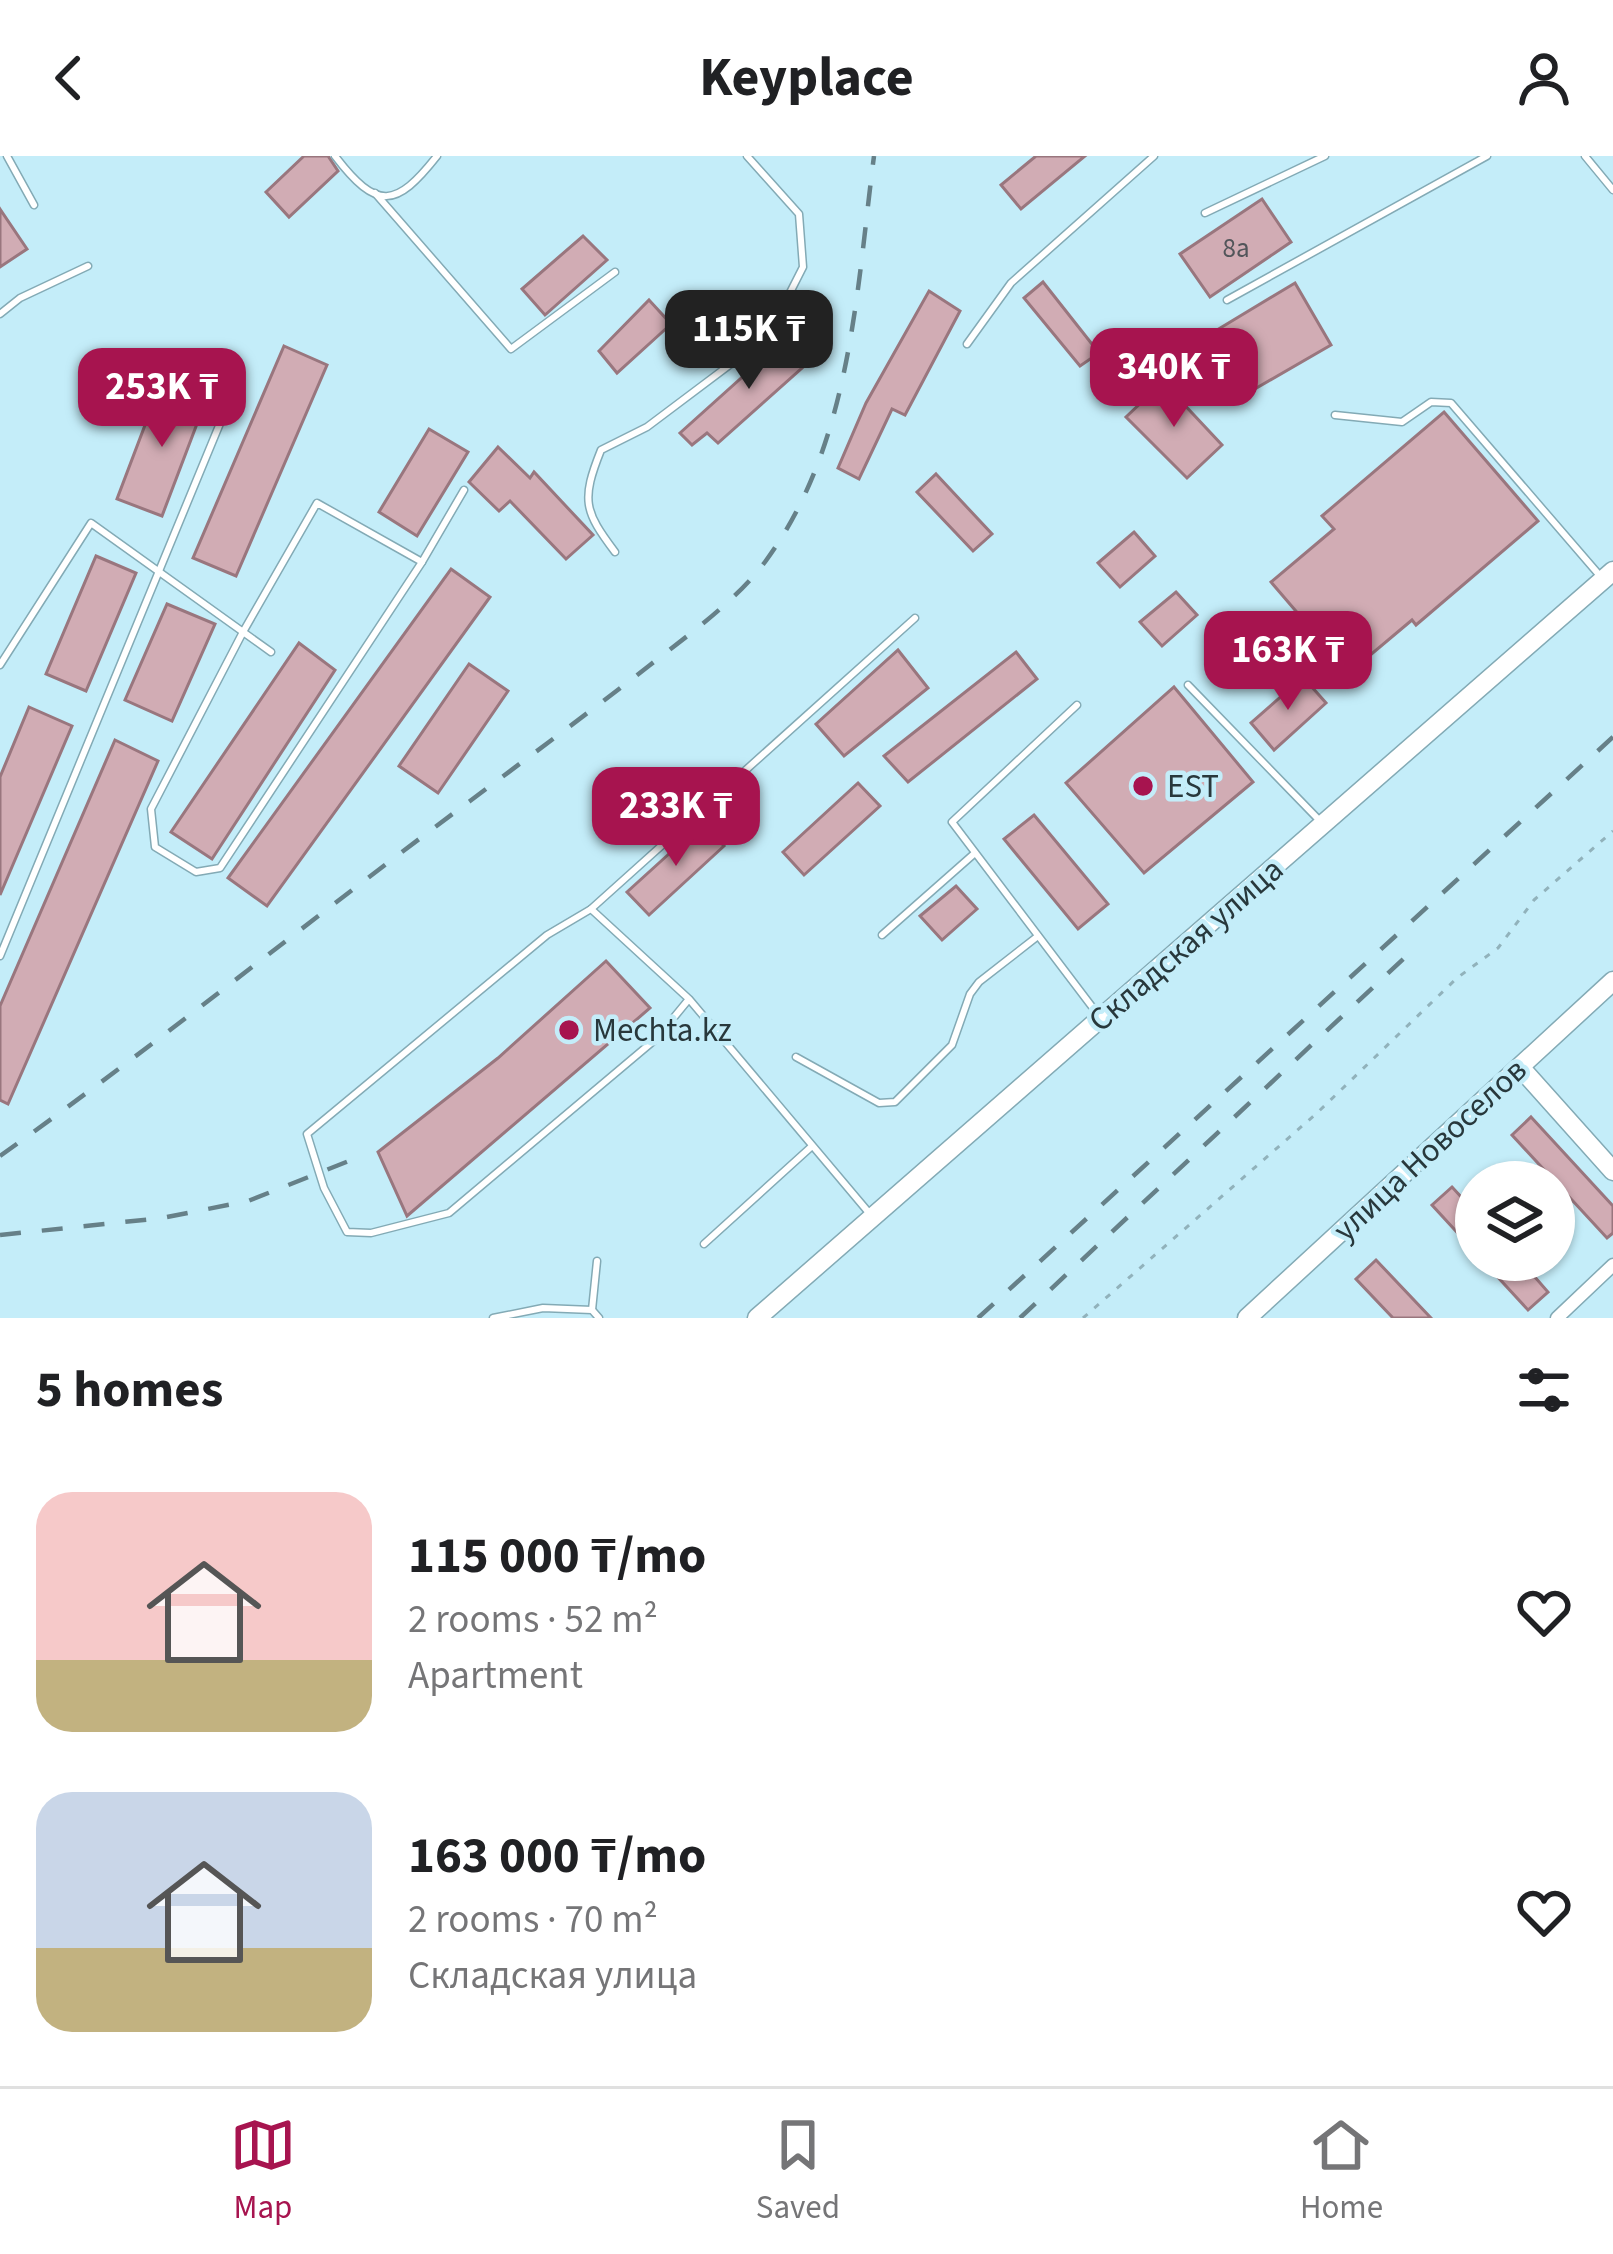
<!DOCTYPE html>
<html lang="en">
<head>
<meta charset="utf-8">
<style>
  body { margin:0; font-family:"Source Sans 3",sans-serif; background:#f2f2f2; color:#202124; height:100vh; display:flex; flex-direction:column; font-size:45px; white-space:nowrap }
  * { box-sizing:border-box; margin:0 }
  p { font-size:39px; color:#757577 }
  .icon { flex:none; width:66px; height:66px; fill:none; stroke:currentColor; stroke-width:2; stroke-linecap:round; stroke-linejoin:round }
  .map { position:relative; height:1162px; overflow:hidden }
  .panel { display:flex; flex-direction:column; background:#fff; flex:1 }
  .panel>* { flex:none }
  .fabs { position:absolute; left:1455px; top:1005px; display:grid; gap:24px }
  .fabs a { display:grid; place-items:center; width:120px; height:120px; border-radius:50%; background:#fff; box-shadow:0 3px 9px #0004; font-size:60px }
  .price { position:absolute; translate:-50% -102px; padding:0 27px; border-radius:24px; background:#a7144f; color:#fff; font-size:39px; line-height:78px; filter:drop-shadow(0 3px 6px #0008) }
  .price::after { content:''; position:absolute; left:50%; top:72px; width:36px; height:27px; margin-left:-18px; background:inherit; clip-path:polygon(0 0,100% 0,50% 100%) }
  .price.on { background:#222; color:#fff }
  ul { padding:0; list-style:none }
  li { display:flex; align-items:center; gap:36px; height:300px; padding:0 36px }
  li span { display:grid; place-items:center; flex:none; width:336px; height:240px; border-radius:36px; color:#555 }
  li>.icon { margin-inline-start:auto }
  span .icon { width:144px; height:144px; fill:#fffc; stroke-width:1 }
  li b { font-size:51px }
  h2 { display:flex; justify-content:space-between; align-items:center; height:144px; padding:0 36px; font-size:51px }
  header { display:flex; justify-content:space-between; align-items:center; height:156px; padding:0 36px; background:#fff; font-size:54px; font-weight:700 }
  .menu { display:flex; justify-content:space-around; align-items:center; height:168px; border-top:3px solid #e0e0e0; background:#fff; font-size:33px; color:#757577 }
  .menu a { display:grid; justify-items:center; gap:6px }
  .menu .on { color:#a7144f }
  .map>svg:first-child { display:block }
</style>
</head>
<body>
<header><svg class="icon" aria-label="back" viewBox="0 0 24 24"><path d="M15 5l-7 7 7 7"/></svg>Keyplace<svg class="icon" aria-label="person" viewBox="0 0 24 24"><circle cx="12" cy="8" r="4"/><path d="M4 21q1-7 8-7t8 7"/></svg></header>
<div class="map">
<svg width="1613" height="1162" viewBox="0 0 1613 1162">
  <rect width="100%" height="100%" fill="#c4edf9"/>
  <!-- building -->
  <g fill="#d1acb4" stroke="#99767e" stroke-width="3">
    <path d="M304,0H328L338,15L289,61L266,36Z"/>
    <path d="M1036,0H1085L1021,53L1001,29Z"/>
    <path d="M1262,43L1291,86L1210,141L1180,98Z"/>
    <path d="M0,53L27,93L0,111Z"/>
    <path d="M583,80L607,104L545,159L522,133Z"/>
    <path d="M1043,126L1099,197L1080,210L1024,142Z"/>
    <path d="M1295,127L1331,189L1241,241L1207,180Z"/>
    <path d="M929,135L960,155L905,259L892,253L859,323L838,312L866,247Z"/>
    <path d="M649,144L671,168L617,217L599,195Z"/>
    <path d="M790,178L812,203L718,287L707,277L692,289L680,277Z"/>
    <path d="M284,190L327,209L236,420L193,402Z"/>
    <path d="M1163,226L1222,289L1187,322L1126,261Z"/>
    <path d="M161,227L206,244L162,360L117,343Z"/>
    <path d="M1444,256L1538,365L1416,469L1412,464L1349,517L1271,426L1334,373L1322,360Z"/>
    <path d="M429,273L468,296L417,380L379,356Z"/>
    <path d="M498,291L530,322L534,316L593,379L566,403L510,345L499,355L469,326Z"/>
    <path d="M936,318L992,378L973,395L917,336Z"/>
    <path d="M1134,376L1155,400L1120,431L1098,407Z"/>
    <path d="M96,400L136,417L86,535L46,518Z"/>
    <path d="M451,413L490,441L267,750L228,722Z"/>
    <path d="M1176,436L1197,459L1162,490L1140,466Z"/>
    <path d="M167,448L215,468L172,565L125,544Z"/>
    <path d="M299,487L335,514L212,703L171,676Z"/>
    <path d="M898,494L928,532L844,600L816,568Z"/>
    <path d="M1016,496L1037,523L908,626L884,600Z"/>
    <path d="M469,508L508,535L438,637L399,610Z"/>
    <path d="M1303,521L1326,547L1274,594L1251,567Z"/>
    <path d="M1174,531L1253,626L1144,717L1066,627Z"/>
    <path d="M29,551L72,570L0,739V621Z"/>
    <path d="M115,584L158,605L8,948L0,944V850Z"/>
    <path d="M858,627L880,650L804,719L783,696Z"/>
    <path d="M1034,659L1108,748L1078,773L1004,683Z"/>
    <path d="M703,667L724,690L649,759L627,736Z"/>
    <path d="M956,730L977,753L942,784L920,760Z"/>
    <path d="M606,805L650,852L407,1060L378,996L498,902Z"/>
    <path d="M1531,961L1613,1050V1077L1607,1082L1512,979Z"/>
    <path d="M1452,1031L1476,1057V1097L1432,1049Z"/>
    <path d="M1376,1104L1431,1162H1393L1356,1123Z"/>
    <path d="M1482,1104H1520L1548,1136L1528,1154Z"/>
  </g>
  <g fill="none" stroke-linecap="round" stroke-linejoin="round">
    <!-- lane casing -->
    <g stroke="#83aab5" stroke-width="9">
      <g id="lane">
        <path d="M7,0L34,49"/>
        <path d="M335,0C377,55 396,52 437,0"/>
        <path d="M1585,0L1613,34"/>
        <path d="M375,37L511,193L615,116"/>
        <path d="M1205,57L1325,0"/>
        <path d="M1227,144L1487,0"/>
        <path d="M0,158L20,142L88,110"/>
        <path d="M967,188L1011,127L1154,0"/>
        <path d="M1335,259L1402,266L1431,246L1451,247L1601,421"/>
        <path d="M317,347L422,406L220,712L196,716L155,691L151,653L243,476Z"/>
        <path d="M615,396C584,355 581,344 601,294L647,271L768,180L803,111L799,58L747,0"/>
        <path d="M422,406L464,334"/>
        <path d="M0,509L91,367L271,496"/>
        <path d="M1188,529L1321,666"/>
        <path d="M1077,549L952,666L1099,860"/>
        <path d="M591,753L915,462"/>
        <path d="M882,779L975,697"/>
        <path d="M0,800L228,248"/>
        <path d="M689,843L657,882L449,1057L371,1077L347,1076L324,1032L307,978L547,779L591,753L689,843L870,1058"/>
        <path d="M796,901L879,947L895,946L952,889L970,838L979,826L1038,780"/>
        <path d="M704,1088L811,991"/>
        <path d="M592,1154L597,1105"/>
        <path d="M493,1162L543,1152L592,1154L599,1162"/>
      </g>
    </g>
    <!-- street casing -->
    <g stroke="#83aab5" stroke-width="15">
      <path id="street" d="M1557,1162L1613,1109"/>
    </g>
    <!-- secondary casing -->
    <g stroke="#83aab5" stroke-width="21">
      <g id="secondary">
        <path d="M1520,911L1613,1015"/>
        <path d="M757,1162L1613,415"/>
        <path d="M1247,1162L1613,825"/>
      </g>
    </g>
    <!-- path -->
    <path stroke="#91b2bb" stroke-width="3" stroke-dasharray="6 9" stroke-linecap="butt" d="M1083,1162L1317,957L1457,822L1498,792L1534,744L1613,675"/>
    <!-- lane -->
    <use href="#lane" stroke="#fff" stroke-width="6"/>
    <!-- street -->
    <use href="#street" stroke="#fff" stroke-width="12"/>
    <!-- secondary -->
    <use href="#secondary" stroke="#fff" stroke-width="18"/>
    <!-- rail -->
    <g stroke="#668088" stroke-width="4.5" stroke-dasharray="21 21" stroke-linecap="butt">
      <path d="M0,1000C160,886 312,762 470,645C530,600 591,555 650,509C687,480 737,444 765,406C851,289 856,139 874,0"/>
      <path d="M0,1079L162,1062L248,1045L364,999"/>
      <path d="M978,1162L1613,581"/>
      <path d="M1020,1162L1415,792"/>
    </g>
  </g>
  <!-- markers -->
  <g fill="#a7144f" stroke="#c4edf9" stroke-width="4.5">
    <circle cx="1143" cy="630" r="12"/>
    <circle cx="569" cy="874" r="12"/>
  </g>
  <g text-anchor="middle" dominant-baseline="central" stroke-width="9" stroke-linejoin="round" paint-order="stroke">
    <!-- number labels -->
    <g font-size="27" fill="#52555a">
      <text x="1236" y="92">8а</text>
    </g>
    <!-- poi labels -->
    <g font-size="33" fill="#28383c" stroke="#c4edf9" text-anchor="start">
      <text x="1167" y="630">EST</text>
      <text x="593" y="874">Mechta.kz</text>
    </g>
    <!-- street labels -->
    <g font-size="33" fill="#28383c" stroke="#c4edf9">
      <text transform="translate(1186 789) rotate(-41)">Складская улица</text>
      <text transform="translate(1430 994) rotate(-43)">улица Новоселов</text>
    </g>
  </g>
</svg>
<div class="fabs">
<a><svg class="icon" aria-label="layers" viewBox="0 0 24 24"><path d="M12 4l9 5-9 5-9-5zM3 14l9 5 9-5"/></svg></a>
</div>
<b class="price on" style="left:749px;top:236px">115K ₸</b>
<b class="price" style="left:1174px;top:274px">340K ₸</b>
<b class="price" style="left:162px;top:294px">253K ₸</b>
<b class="price" style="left:1288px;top:557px">163K ₸</b>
<b class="price" style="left:676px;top:713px">233K ₸</b>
</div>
<section class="panel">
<h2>5 homes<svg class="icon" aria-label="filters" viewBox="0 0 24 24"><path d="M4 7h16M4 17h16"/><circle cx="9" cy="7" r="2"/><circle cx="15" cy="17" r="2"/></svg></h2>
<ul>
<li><span style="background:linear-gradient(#f6c9c9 70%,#c2b280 0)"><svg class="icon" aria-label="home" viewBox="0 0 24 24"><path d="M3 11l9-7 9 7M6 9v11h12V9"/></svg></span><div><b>115 000 ₸/mo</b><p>2 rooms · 52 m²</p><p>Apartment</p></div><svg class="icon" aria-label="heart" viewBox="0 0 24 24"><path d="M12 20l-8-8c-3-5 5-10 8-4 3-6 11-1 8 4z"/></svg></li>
<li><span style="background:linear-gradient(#c9d6e8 65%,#c2b280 0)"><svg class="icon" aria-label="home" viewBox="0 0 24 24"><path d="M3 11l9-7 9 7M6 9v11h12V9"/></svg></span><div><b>163 000 ₸/mo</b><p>2 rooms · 70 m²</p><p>Складская улица</p></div><svg class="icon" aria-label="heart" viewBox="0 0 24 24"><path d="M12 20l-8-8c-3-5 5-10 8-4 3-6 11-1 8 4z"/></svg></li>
</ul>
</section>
<nav class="menu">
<a class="on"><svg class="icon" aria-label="map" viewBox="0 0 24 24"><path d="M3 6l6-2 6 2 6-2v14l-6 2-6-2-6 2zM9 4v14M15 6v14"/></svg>Map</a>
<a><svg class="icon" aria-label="saved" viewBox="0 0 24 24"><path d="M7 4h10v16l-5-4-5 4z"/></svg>Saved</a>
<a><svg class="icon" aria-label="home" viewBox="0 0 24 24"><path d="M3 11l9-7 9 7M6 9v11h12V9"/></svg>Home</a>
</nav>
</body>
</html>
